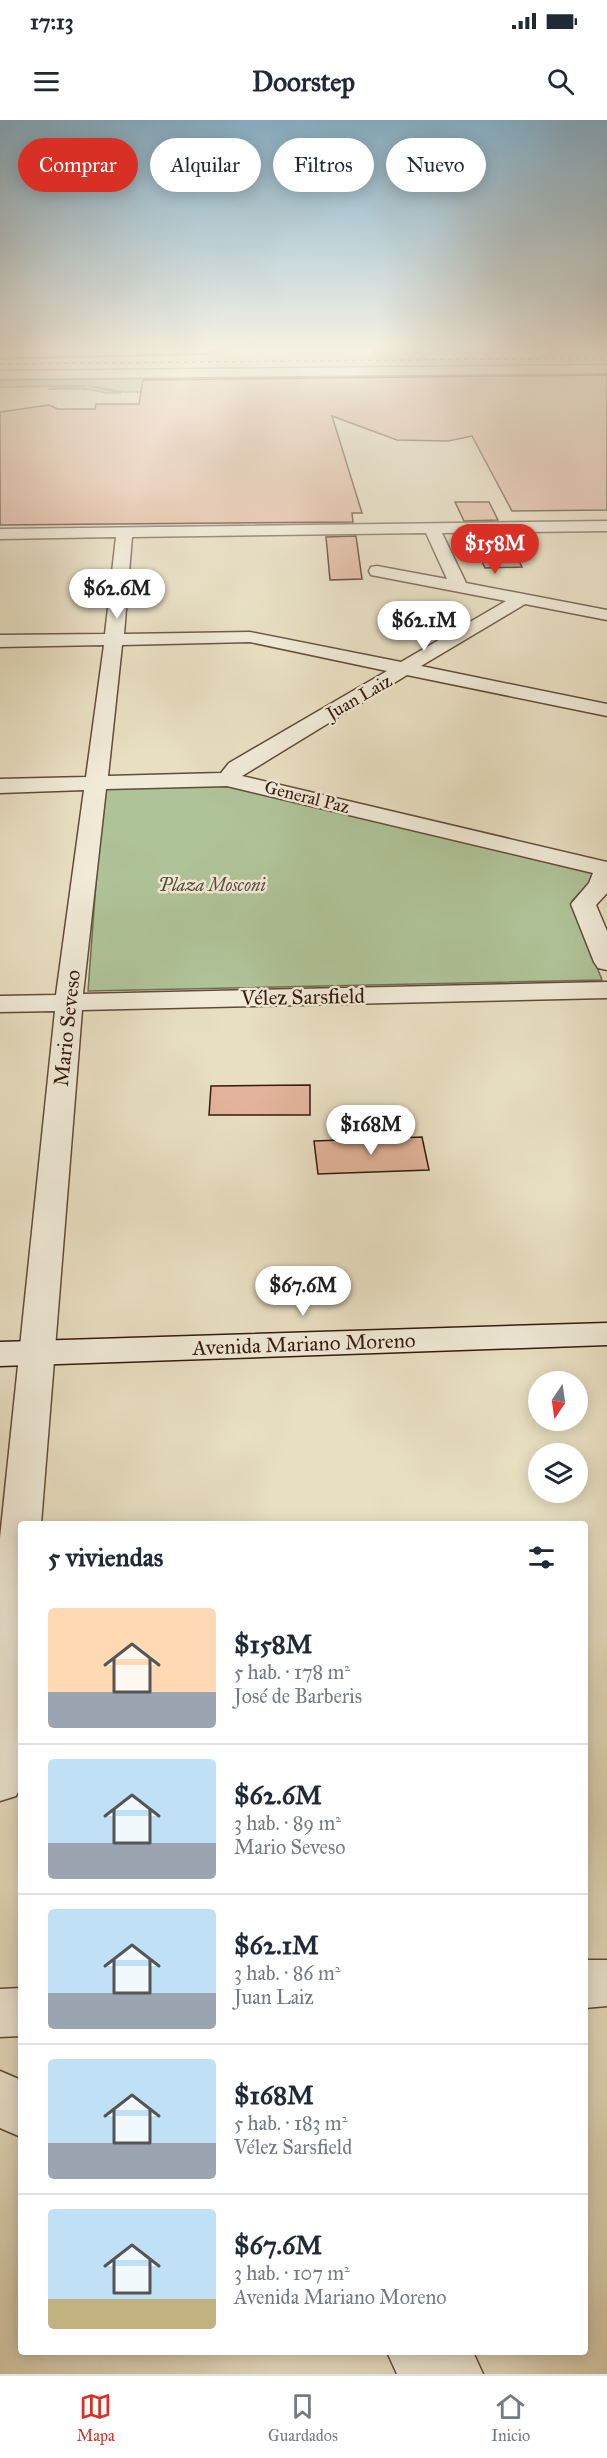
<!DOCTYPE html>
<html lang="es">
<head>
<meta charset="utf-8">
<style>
  body { margin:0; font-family:"IM FELL Great Primer",serif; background:#f6f6f7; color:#1f2937; height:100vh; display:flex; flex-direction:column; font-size:22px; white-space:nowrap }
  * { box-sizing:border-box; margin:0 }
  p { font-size:20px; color:#747a83 }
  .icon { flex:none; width:33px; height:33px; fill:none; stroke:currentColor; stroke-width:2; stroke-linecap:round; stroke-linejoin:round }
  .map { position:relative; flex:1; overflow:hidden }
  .side { position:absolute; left:18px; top:1401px; width:570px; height:834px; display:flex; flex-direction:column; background:#fff; border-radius:6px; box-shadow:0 3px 15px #0003 }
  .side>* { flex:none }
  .guide { position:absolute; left:18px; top:18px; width:572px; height:54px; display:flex; gap:12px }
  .needle { width:39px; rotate:193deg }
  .fabs { position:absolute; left:528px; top:1251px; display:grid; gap:12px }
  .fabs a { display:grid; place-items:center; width:60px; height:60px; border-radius:50%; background:#fff; box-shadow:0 3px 15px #0003; font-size:30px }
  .price { position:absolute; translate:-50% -51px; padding:0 14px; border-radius:21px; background:#fff; color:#222; font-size:20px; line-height:39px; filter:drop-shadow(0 2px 3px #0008) }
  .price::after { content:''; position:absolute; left:50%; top:36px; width:18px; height:14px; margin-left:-9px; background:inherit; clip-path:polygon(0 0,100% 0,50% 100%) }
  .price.current { background:#d93025; color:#fff }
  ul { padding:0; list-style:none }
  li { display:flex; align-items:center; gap:18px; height:150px; padding:0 30px }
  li+li { border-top:2px solid #e0e1e3 }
  li span { display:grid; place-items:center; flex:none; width:168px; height:120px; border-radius:6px; color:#555 }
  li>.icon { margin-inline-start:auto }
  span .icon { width:72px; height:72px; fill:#fffc; stroke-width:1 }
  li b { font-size:26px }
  h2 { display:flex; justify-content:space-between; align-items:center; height:72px; padding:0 30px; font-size:26px }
  .pill { padding:0 21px; border-radius:27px; background:#fff; box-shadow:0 3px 15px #0003; font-size:21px; line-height:54px }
  .pill.current { background:#d93025; color:#fff }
  .status { display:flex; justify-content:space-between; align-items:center; height:42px; padding:0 30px; background:#fff; direction:ltr }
  .status svg { height:16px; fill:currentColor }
  header { display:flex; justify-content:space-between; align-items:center; height:78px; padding:0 30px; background:#fff; font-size:27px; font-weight:700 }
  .dock { display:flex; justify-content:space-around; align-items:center; height:84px; border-top:2px solid #e0e1e3; background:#fff; font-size:16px; color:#747a83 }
  .dock a { display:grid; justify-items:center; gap:3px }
  .dock .current { color:#d93025 }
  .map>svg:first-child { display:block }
</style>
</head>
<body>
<div class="status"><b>17:13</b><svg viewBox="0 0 49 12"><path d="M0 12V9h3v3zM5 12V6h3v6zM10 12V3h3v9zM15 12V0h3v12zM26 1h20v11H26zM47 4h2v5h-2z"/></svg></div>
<header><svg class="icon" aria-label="menu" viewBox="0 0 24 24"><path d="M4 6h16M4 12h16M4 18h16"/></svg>Doorstep<svg class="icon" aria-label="search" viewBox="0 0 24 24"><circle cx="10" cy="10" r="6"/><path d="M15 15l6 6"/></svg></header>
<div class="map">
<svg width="607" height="2254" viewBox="0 0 607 2254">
  <rect width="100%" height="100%" fill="#e8dfc1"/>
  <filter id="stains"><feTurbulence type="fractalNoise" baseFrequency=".00333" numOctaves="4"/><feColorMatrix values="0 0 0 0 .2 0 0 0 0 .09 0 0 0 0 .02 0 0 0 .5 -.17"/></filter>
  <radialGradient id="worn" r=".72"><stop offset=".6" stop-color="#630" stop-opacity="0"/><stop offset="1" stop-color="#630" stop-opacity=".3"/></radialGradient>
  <!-- green -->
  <g fill="#afc398" stroke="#726e52" stroke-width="1.5">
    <path d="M387,256L390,264L370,270L124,272L89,266L121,273H107L87,269H48L85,266L0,267V260Z"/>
    <path d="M226,662L598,754L572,781L602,860L88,871L103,667Z"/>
  </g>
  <!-- building -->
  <g fill="#e3b49b" stroke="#351a0c" stroke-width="1.5">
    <path d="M607,255V390L512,391L472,316L448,321L397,320L332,296L362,393H352L353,402L0,405V292L49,285L58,289H95L96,284H139L143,260Z"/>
    <path d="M455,382H489L498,400L464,401Z"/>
    <path d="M505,414L522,447L485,448L470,415Z"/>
    <path d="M356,416L362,459L330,460L326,417Z"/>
    <path d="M310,965V995H209L211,966Z"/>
    <path d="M422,1017L429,1050L318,1054L314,1021Z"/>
  </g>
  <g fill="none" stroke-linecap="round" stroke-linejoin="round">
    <!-- street casing -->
    <g stroke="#624b39" stroke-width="3">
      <g id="street">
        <path d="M607,245V253L0,259V251Z"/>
        <path d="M607,401V411L442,413L466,463L607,490V500L525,484L421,546L607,584V596L407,555L242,656L607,742V773L596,785L607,811V850L598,848L594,842L571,784L589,763L593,753L227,666L106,669L83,874L607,862V878L82,890L41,1404H21V1666L16,1676L0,1681V1418L55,891L0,892V876L56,875L84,670L0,673V659L86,657L104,525L0,527V515L105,514L116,417L0,419V409ZM426,413L447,459L377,446L371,447L369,451L371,455L506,481L401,542L250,512L124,514L132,417ZM250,522L387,551L229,643L221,653L108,656L122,525Z"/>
        <path d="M585,1840H607V1886L585,1888Z"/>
        <path d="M21,1868V1916L0,1917V1869Z"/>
        <path d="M0,1951L21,1960V2017L0,2008Z"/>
        <path d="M387,2232H473L483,2254H397Z"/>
      </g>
    </g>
    <!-- secondary casing -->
    <g stroke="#351a0c" stroke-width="3">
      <path id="secondary" d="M607,1203V1225L0,1246V1222Z"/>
    </g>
    <!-- highway casing -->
    <g stroke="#351a0c" stroke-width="3">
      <path id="highway" d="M72,230H224L218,233L0,238V232Z"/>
    </g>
    <!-- street -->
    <use href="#street" fill="#f0ead7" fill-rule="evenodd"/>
    <!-- secondary -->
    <use href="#secondary" fill="#f0ead7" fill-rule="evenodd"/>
    <!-- highway -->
    <use href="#highway" fill="#e4c080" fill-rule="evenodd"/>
    <!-- rail -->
    <path stroke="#351a0c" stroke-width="1.5" stroke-dasharray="4 4" stroke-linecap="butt" d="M0,244L607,238"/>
  </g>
  <!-- sky -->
  <linearGradient id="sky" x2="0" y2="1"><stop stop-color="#87b7d3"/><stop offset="0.42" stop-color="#f5f1e3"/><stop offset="1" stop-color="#f5f1e3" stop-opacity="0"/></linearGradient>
  <rect width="607" height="545" fill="url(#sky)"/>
  <g text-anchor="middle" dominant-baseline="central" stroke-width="5" stroke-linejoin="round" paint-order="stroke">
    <!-- far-street labels -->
    <g font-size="18" fill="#351a0c" stroke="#f0ead7">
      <text transform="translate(359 577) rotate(-30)">Juan Laiz</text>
      <text transform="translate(307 677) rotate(14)">General Paz</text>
    </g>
    <!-- far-park labels -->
    <g font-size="18" font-style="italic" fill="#5a4d36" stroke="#f0ead7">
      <text x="212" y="765">Plaza Mosconi</text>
    </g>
    <!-- street labels -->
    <g font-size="21" fill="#351a0c" stroke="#f0ead7">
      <text transform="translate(303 877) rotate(-1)">Vélez Sarsfield</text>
      <text transform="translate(67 908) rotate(-84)">Mario Seveso</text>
      <text transform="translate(304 1224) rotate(-2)">Avenida Mariano Moreno</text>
    </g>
  </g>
  <rect width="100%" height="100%" filter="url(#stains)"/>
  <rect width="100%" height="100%" fill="url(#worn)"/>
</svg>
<div class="fabs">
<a><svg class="needle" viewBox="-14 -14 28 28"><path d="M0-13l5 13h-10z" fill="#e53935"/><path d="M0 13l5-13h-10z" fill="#747a83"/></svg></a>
<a><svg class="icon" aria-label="layers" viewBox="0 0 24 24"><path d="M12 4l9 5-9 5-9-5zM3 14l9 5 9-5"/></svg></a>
</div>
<b class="price current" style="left:495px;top:455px">$158M</b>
<b class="price" style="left:117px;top:500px">$62.6M</b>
<b class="price" style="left:424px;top:532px">$62.1M</b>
<b class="price" style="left:371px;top:1036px">$168M</b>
<b class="price" style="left:303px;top:1197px">$67.6M</b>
<div class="guide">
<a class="pill current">Comprar</a>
<a class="pill">Alquilar</a>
<a class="pill">Filtros</a>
<a class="pill">Nuevo</a>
</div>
<section class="side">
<h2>5 viviendas<svg class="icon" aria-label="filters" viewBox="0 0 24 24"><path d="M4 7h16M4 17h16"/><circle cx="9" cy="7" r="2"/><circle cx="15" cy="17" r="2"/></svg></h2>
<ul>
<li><span style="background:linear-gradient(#ffd9b3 70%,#9aa5b1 0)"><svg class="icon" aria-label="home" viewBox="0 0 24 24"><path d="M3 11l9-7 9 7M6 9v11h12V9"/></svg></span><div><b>$158M</b><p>5 hab. · 178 m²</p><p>José de Barberis</p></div></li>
<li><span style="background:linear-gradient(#bfe0f5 70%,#9aa5b1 0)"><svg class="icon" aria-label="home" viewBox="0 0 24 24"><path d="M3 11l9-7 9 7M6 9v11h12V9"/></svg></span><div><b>$62.6M</b><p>3 hab. · 89 m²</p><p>Mario Seveso</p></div></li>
<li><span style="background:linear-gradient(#bfe0f5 70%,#9aa5b1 0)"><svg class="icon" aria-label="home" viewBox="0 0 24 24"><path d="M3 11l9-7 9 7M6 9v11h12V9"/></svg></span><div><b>$62.1M</b><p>3 hab. · 86 m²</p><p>Juan Laiz</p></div></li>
<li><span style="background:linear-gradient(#bfe0f5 70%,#9aa5b1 0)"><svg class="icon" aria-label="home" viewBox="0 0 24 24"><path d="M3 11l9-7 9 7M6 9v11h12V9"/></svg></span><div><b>$168M</b><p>5 hab. · 183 m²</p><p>Vélez Sarsfield</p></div></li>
<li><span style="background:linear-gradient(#bfe0f5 75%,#c2b280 0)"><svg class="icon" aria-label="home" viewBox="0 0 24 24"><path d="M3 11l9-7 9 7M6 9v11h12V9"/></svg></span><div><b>$67.6M</b><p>3 hab. · 107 m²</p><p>Avenida Mariano Moreno</p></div></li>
</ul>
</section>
</div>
<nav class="dock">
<a class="current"><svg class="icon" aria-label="map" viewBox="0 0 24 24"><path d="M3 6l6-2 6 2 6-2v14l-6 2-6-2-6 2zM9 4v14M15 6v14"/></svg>Mapa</a>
<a><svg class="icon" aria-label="saved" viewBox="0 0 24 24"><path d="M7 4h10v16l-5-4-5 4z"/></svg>Guardados</a>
<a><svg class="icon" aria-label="home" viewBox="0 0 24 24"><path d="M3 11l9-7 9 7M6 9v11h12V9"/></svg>Inicio</a>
</nav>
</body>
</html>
